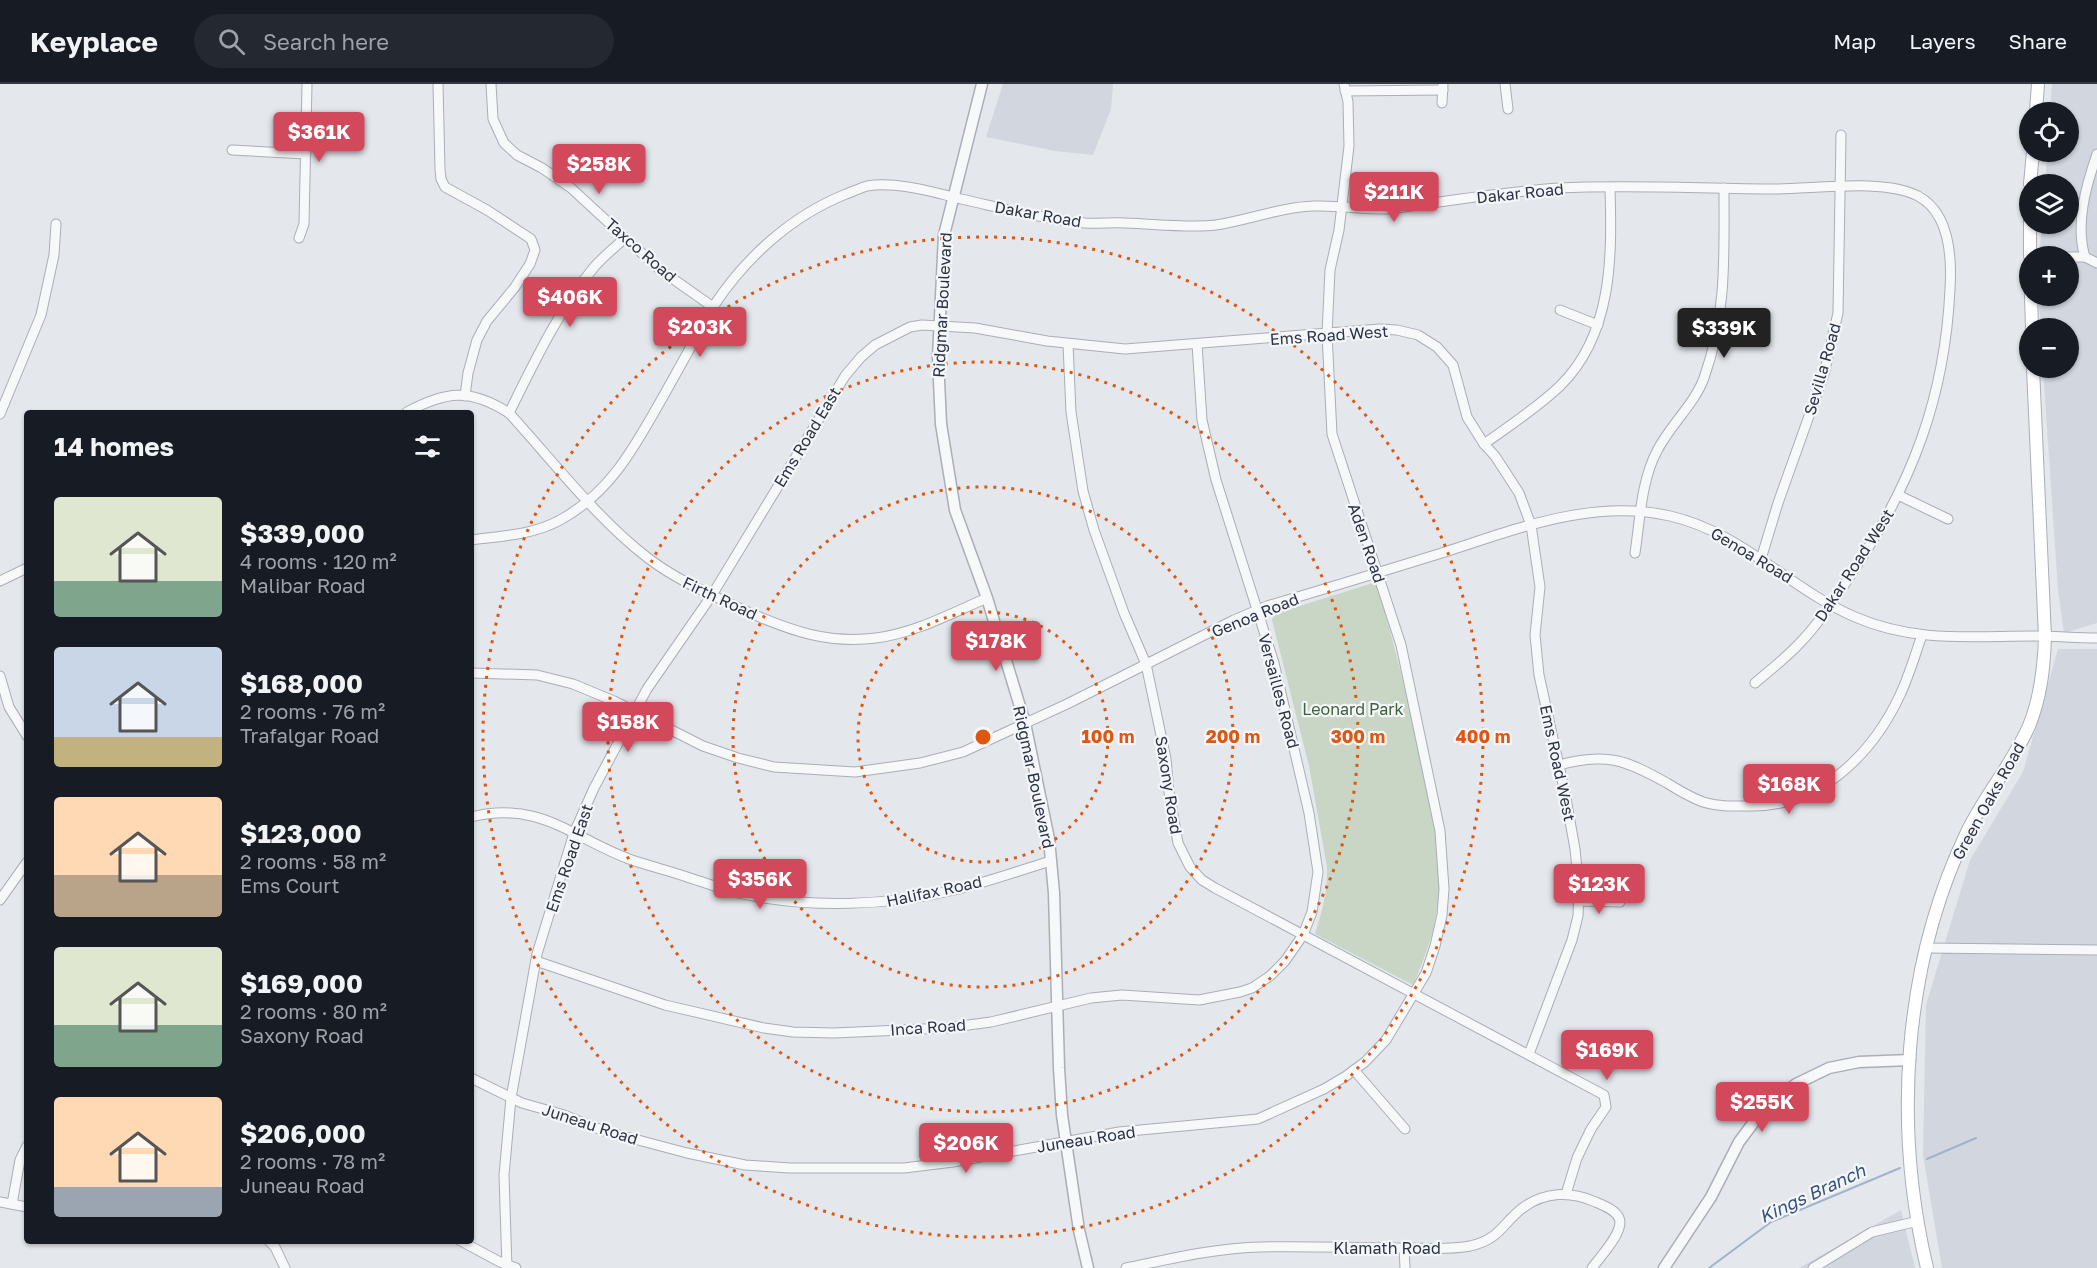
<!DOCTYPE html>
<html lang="en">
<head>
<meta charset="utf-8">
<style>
  body { margin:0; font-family:"Golos Text",sans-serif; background:#242831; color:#f1f3f6; height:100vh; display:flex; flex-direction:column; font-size:22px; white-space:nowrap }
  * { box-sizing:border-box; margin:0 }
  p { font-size:20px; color:#9ea1a6 }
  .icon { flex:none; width:33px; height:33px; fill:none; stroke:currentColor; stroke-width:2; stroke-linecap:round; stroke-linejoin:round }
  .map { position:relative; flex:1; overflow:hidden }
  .sheet { position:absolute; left:24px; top:326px; width:450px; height:834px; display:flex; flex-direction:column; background:#171b24; border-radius:6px; box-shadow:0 2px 4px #0004 }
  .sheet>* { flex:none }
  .buttons { position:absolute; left:2019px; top:18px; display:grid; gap:12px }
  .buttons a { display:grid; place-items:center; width:60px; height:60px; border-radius:50%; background:#171b24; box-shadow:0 2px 4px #0004; font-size:30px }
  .price { position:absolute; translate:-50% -51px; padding:0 14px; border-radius:6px; background:#d1495b; color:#fff; font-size:20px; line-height:39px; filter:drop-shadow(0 2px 3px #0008) }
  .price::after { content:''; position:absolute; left:50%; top:36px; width:18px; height:14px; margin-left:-9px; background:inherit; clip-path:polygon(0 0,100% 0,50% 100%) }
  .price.on { background:#222; color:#fff }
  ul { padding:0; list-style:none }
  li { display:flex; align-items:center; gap:18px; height:150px; padding:0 30px }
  li span { display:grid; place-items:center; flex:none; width:168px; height:120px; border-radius:6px; color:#555 }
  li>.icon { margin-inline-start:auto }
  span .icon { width:72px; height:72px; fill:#fffc; stroke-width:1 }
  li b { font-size:26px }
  h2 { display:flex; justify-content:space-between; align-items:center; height:72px; padding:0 30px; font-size:26px }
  header { display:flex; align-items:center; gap:36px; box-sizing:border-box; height:84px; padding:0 30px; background:#171b24; border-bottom:2px solid #363941 }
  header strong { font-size:28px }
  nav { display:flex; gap:33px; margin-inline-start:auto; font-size:21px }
  .search { width:420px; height:54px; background:#242831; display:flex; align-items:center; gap:15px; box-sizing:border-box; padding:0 21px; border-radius:33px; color:#9ea1a6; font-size:22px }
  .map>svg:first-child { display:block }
</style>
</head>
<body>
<header>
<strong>Keyplace</strong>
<div class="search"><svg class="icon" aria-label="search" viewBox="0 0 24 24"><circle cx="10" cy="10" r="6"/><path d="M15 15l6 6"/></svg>Search here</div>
<nav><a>Map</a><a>Layers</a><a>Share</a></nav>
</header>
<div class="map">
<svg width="2097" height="1184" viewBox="0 0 2097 1184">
  <rect width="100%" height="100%" fill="#e4e7ec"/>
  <!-- built -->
  <g fill="#d2d6de">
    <path d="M1003,0H1113L1111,25L1093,71L1055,67L986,53Z"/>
    <path d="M2052,0H2097V539L2064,549L2058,506L2043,284H2068V244H2041L2038,212H2068V172H2039L2042,140H2068V100H2045L2047,68H2068V28H2050Z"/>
    <path d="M2058,565H2097V1184H1942L1923,1071L1926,921L1970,776L2023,688Z"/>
    <path d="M1901,1126L1915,1184H1799Z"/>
  </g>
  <!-- green -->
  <path fill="#c9d6c5" d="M1373,499L1378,503C1396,567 1412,630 1425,695C1432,732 1442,771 1439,809C1437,841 1426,872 1413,901L1315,850C1322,828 1328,807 1327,783L1309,682L1272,536L1274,530Z"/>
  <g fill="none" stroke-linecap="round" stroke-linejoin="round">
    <!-- stream -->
    <g stroke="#9fb4cc" stroke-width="2">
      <path d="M1927,1075L1976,1054"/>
      <path d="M1709,1184L1771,1138L1900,1084"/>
    </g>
    <!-- minor casing -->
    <g stroke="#a9aeb7" stroke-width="11">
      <g id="minor">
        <path d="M438,0L440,85L441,95L445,103L487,126L531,155L535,166L530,180L515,203L487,237L477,256L468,289L465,312"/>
        <path d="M491,0L493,35L504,59L517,71L542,84L571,104L659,185L713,223"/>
        <path d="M1505,0L1508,25"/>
        <path d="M1345,7L1443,6"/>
        <path d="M1442,19L1443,0"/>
        <path d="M232,66L306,70"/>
        <path d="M299,154L304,140L307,0"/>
        <path d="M2068,173H2085L2097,179"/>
        <path d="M2085,173C2075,140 2086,102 2097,70"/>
        <path d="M1560,226L1598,241"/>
        <path d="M1068,260L1071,328L1083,407L1094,446L1124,529L1146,580L1166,675L1169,708L1178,759L1190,783L1202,796L1215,804L1604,1011L1606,1023L1591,1045L1577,1074L1566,1110"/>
        <path d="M407,328C446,307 470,304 509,329C552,376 598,436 648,474C678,497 714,512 748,528C791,547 828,560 876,554C915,549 952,529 987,514"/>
        <path d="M509,329C534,279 559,225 595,182C604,172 615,163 625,154"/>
        <path d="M0,330L41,231L54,171L56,140"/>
        <path d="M1484,360C1509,342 1537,324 1560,302C1613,250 1612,172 1610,104"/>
        <path d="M1898,411L1948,435"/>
        <path d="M471,456C501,452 533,451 560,436C612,408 636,360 664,311C680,282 697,252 713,223C745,174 791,132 846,110C852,108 860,104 867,102C895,97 933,108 961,115C1002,124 1043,135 1085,139C1099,140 1112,138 1126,139C1156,140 1187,144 1216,141C1249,136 1281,123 1314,122C1340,121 1365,126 1391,125C1446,117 1503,108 1559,104C1631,100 1705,105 1777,105C1815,105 1884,94 1918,112C1950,129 1952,173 1950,205C1945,313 1912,400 1852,489C1835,515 1818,541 1796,563C1783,576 1769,587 1755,599"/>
        <path d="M1635,469C1640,436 1641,397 1657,367C1670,341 1694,321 1704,294C1727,229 1724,172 1724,104"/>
        <path d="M1761,475L1778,419L1824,290L1838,229L1841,51"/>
        <path d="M0,497L27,484"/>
        <path d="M471,589L537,591L573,600L614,617L703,662L738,674L774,683L855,688L920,679L963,668L1067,620L1234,536L1267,522C1322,506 1377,489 1432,472C1507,449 1589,413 1670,432C1741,448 1790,505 1855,533C1915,559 1971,552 2034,552C2055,552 2076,554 2097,554"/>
        <path d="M0,592L9,623L27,652"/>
        <path d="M1559,681C1606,668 1626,676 1667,699C1678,706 1690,713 1703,718C1719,723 1736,722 1753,722C1821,722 1873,669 1900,611C1909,592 1915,571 1922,551"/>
        <path d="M471,733C539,716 571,753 629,775C649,782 670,787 690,794C706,799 722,805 738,809C810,825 888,822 959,805C990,797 1021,786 1051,777"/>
        <path d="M0,816L27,778"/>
        <path d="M1578,817L1620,818"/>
        <path d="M1927,864L2097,866"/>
        <path d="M536,877L665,921L764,944L793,948L834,949L946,944L991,938L1091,914L1122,911L1199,916L1240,908L1252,904L1270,892L1285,877L1303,851L1312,828L1318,788L1309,729L1274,579L1216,396L1202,336L1197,260"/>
        <path d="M1354,986L1405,1045"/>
        <path d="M471,994L522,1019L564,1031L604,1047L687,1069L745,1081L790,1084H904L953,1078L1119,1048L1258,1035L1324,1005L1346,992L1365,978L1386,956L1426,889L1435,862L1442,831L1444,805L1440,747L1401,561L1332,350L1327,250L1330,186L1339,146L1349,62L1348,18L1344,0"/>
        <path d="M0,1118L27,1123"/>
        <path d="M12,1120L20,1076L27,1062"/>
        <path d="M268,1156L275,1163L285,1184"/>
        <path d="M459,1156L500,1178L516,1184"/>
        <path d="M1404,1164L1405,1184"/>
        <path d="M507,1184L504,1091L511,1014L537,870L574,749L594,704L647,605L712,511L845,292L861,273L875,261L910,243L922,241L975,244L1047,257L1125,265L1380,245L1397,246L1418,251L1437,263L1453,281L1467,333L1484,360L1495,372L1519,409L1531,441L1540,503L1535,551L1539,591L1565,709L1575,765L1579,805L1578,832L1572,856L1529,970"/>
        <path d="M1126,1184C1170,1175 1215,1164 1261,1163C1309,1162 1358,1164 1407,1164C1427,1164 1450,1166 1470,1162C1501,1155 1502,1139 1524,1123C1545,1108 1570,1107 1593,1117C1602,1121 1615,1125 1619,1134C1625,1147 1600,1173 1592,1184"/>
        <path d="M1813,1184L1872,1148L1918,1137"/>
      </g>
    </g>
    <!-- tertiary casing -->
    <g stroke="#a9aeb7" stroke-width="13">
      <g id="tertiary">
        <path d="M982,0L944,151L938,274L941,340L955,426L987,514L1025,639L1049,755L1054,809L1059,984L1062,1031L1079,1146L1088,1184"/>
        <path d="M1664,1184L1711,1113L1739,1058L1765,1023L1796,1000L1829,984L1859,978L1910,976"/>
      </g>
    </g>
    <!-- secondary casing -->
    <g stroke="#a9aeb7" stroke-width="14">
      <g id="secondary">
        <path d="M2036,28L2038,0"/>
        <path d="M2030,100L2033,68"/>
        <path d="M2030,109V172"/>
        <path d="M2031,212L2032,244"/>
        <path d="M1927,1184C1893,1041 1903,881 1967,748C1985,711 2013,679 2029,642C2041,613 2044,583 2045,553L2033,284"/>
      </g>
    </g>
    <!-- minor -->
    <use href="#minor" stroke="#f7f8fa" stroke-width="9"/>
    <!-- tertiary -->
    <use href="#tertiary" stroke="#f7f8fa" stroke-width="10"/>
    <!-- secondary -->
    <use href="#secondary" stroke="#fff" stroke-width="12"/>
  </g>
  <!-- distance rings -->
  <g fill="none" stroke="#df570f" stroke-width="3" stroke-dasharray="3 6">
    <circle cx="983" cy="653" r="125"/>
    <circle cx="983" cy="653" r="250"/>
    <circle cx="983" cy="653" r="375"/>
    <circle cx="983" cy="653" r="500"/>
  </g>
  <g text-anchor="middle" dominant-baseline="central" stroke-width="4.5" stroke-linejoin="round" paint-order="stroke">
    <!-- street labels -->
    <g font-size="16" fill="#2b3445" stroke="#f4f6f9">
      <text transform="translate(1520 109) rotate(-6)">Dakar Road</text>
      <text transform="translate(1038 130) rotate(10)">Dakar Road</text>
      <text transform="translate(641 166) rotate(41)">Taxco Road</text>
      <text transform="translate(942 221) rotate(-87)">Ridgmar Boulevard</text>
      <text transform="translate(1329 251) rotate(-4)">Ems Road West</text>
      <text transform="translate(1822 285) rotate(-74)">Sevilla Road</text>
      <text transform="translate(807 353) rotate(-59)">Ems Road East</text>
      <text transform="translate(1367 459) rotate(71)">Aden Road</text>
      <text transform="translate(1752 471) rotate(31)">Genoa Road</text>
      <text transform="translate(1854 481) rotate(-57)">Dakar Road West</text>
      <text transform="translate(720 514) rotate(25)">Firth Road</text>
      <text transform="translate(1255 531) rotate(-22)">Genoa Road</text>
      <text transform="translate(1279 607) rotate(75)">Versailles Road</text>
      <text transform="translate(1558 679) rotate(78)">Ems Road West</text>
      <text transform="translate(1034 693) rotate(78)">Ridgmar Boulevard</text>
      <text transform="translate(1169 701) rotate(81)">Saxony Road</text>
      <text transform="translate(1988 717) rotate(-61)">Green Oaks Road</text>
      <text transform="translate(569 774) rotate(-71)">Ems Road East</text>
      <text transform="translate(934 807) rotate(-12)">Halifax Road</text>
      <text transform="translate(928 943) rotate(-4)">Inca Road</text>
      <text transform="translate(590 1040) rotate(18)">Juneau Road</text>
      <text transform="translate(1086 1055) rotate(-9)">Juneau Road</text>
      <text x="1387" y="1164">Klamath Road</text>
    </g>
    <!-- park labels -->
    <g font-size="16" fill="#3f6138" stroke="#f4f6f9">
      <text x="1353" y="625">Leonard Park</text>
    </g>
    <!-- water labels -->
    <g font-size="18" font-style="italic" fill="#34527a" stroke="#f4f6f9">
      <text transform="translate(1812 1109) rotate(-25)">Kings Branch</text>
    </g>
  </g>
  <circle cx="983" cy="653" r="9" fill="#df570f" stroke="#f4f6f9" stroke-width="3"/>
  <g font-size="18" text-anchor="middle" font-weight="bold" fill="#df570f" stroke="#f4f6f9" stroke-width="4.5" stroke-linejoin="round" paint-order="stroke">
    <text x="1108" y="659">100 m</text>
    <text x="1233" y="659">200 m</text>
    <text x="1358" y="659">300 m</text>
    <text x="1483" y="659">400 m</text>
  </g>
</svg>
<div class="buttons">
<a><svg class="icon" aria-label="locate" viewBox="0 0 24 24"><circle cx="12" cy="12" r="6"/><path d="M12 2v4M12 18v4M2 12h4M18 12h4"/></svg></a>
<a><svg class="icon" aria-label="layers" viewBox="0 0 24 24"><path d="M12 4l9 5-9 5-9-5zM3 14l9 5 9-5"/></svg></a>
<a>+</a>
<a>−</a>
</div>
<b class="price" style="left:319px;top:79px">$361K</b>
<b class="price" style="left:599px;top:111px">$258K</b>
<b class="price" style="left:1394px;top:139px">$211K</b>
<b class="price" style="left:570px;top:244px">$406K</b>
<b class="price" style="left:700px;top:274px">$203K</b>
<b class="price on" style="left:1724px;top:275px">$339K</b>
<b class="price" style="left:996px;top:588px">$178K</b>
<b class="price" style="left:628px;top:669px">$158K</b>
<b class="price" style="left:1789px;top:731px">$168K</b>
<b class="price" style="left:760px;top:826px">$356K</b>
<b class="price" style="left:1599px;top:831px">$123K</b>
<b class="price" style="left:1607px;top:997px">$169K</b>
<b class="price" style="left:1762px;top:1049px">$255K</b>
<b class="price" style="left:966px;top:1090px">$206K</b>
<section class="sheet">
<h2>14 homes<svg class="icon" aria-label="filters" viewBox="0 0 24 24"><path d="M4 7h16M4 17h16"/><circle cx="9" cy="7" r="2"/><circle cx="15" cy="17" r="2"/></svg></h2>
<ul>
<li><span style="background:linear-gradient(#dfe7d0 70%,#7fa58c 0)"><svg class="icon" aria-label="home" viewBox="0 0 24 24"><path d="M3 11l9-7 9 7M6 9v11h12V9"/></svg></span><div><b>$339,000</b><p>4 rooms · 120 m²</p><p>Malibar Road</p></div></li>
<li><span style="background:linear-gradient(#c9d6e8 75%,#c2b280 0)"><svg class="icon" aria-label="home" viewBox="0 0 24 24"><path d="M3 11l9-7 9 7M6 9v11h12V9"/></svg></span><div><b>$168,000</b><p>2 rooms · 76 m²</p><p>Trafalgar Road</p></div></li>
<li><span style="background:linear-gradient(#ffd9b3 65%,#b9a48a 0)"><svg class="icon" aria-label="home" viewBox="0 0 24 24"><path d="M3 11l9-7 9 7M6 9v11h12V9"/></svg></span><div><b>$123,000</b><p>2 rooms · 58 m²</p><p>Ems Court</p></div></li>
<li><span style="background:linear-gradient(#dfe7d0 65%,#7fa58c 0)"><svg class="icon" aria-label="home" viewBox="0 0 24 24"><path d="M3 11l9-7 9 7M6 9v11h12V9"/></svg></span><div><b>$169,000</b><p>2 rooms · 80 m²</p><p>Saxony Road</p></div></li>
<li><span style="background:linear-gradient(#ffd9b3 75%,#9aa5b1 0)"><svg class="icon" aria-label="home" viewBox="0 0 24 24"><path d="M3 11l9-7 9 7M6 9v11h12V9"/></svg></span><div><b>$206,000</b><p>2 rooms · 78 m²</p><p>Juneau Road</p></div></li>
</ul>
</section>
</div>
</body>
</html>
